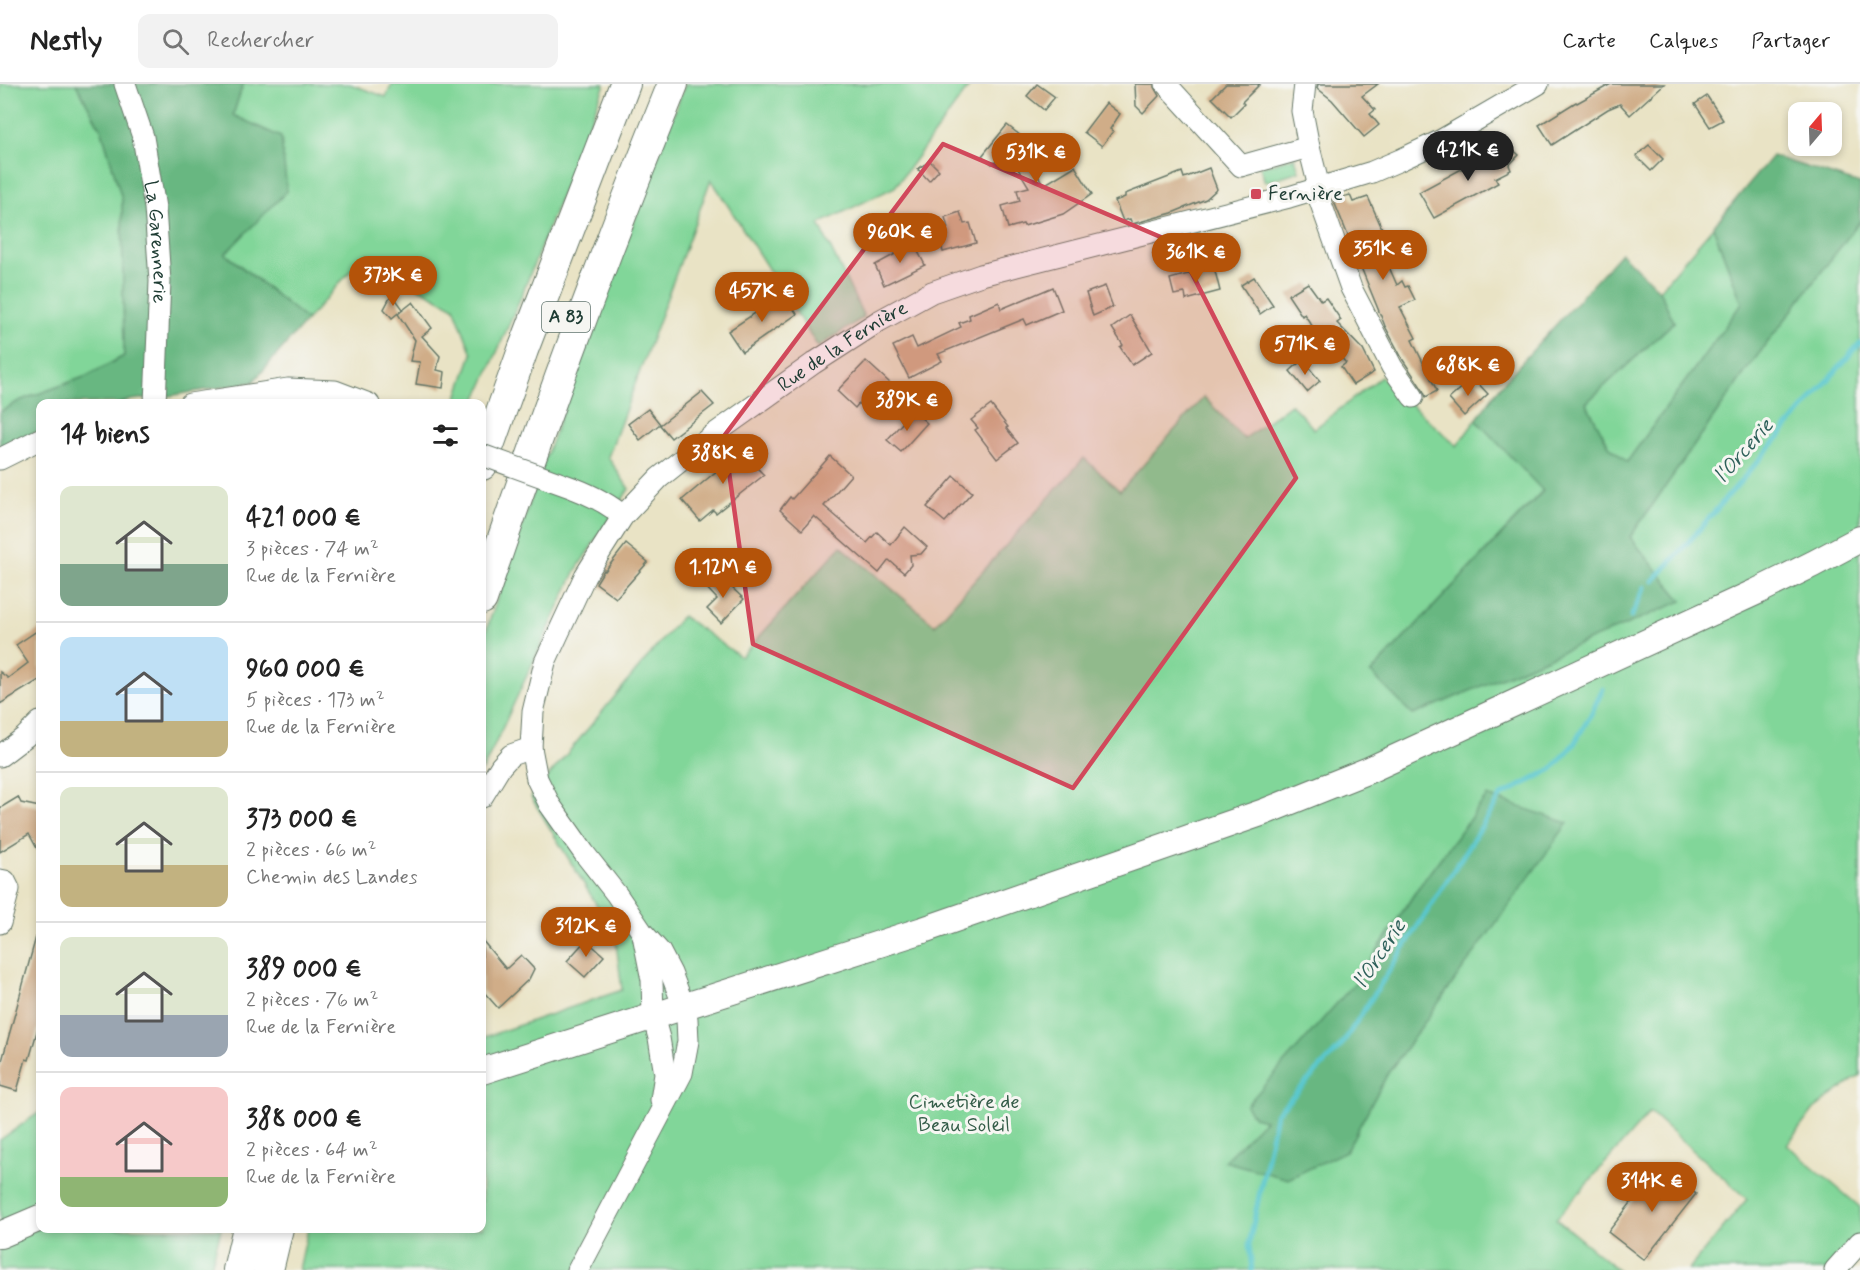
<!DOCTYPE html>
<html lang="fr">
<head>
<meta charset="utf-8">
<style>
  body { margin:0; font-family:Mynerve,sans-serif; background:#f2f2f2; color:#222; height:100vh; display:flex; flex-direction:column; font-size:22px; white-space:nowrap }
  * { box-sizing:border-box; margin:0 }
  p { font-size:20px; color:#767676 }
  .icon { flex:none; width:33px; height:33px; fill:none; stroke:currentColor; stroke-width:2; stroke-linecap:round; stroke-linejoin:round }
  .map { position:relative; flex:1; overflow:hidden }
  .drawer { position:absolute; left:36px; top:315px; width:450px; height:834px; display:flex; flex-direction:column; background:#fff; border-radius:12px; box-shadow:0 3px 9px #0003 }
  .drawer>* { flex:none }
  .needle { width:39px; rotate:19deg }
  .controls { position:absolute; left:1788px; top:18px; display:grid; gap:12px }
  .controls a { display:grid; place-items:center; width:54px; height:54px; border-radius:12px; background:#fff; box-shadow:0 3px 9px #0003; font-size:30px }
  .price { position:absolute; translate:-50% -51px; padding:0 14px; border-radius:21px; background:#b45309; color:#fff; font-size:20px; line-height:39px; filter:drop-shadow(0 2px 3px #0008) }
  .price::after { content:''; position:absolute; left:50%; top:36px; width:18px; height:14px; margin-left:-9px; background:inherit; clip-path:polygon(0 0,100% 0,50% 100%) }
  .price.on { background:#222; color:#fff }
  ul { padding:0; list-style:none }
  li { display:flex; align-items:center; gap:18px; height:150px; padding:0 24px }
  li+li { border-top:2px solid #e0e0e0 }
  li span { display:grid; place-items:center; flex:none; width:168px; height:120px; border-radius:12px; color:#555 }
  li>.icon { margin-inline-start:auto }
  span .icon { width:72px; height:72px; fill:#fffc; stroke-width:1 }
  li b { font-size:26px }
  h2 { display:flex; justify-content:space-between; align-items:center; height:72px; padding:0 24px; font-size:26px }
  header { display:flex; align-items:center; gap:36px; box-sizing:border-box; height:84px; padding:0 30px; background:#fff; border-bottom:2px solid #e0e0e0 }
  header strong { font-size:28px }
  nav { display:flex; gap:33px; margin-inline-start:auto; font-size:21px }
  .search { width:420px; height:54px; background:#f2f2f2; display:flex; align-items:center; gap:15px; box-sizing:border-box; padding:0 21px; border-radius:12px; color:#767676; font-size:22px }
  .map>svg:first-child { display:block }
</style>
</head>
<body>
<header>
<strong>Nestly</strong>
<div class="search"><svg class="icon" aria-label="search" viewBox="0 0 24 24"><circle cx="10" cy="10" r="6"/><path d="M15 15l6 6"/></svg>Rechercher</div>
<nav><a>Carte</a><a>Calques</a><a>Partager</a></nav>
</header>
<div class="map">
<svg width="1860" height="1186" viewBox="0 0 1860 1186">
  <rect width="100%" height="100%" fill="#f6f6f2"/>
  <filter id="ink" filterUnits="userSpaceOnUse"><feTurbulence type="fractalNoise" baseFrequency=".0167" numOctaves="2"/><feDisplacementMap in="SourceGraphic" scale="12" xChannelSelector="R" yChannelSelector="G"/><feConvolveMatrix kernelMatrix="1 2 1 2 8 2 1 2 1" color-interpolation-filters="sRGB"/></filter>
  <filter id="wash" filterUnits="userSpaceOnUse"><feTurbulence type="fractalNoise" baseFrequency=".008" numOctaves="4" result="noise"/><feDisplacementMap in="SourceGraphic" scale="24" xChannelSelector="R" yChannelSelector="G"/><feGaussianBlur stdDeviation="1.35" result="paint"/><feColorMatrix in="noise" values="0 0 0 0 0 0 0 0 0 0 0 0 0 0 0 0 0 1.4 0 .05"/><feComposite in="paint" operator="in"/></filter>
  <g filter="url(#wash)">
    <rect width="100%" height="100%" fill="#e9e3c5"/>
    <!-- green -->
    <g fill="#81d699" stroke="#508a66" stroke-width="1.5" fill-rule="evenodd">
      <path d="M0,0H76L102,47L122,115L124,272L87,292L19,317L0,328Z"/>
      <path d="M243,0H350L386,13L392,0H605L523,208L475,319H455L472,270L454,223L406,197L367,170L361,175L307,236L225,169L287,107L233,31Z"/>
      <path d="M685,0H971L895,103L819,140L864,233L818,263L711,95L608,373L629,405L576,486L482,688V559L543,380Z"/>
      <path d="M1295,73L1299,87L1265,98L1260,83Z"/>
      <path d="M1860,137V991L1814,1025L1787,1061L1860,1123V1170L1846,1186H1688L1747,1115L1650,1028L1556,1135L1618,1186H299L308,1145L482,1144V954L622,906L615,851L531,713L682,532L741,573L841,462L935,541L1084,374L1120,407L1204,313L1244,355L1291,320L1314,345L1381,293L1457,362L1476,336L1543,406L1371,589L1682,517L1630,453L1748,284ZM1567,739L1388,989L1346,1067L1224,1077L1266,1036L1418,804Z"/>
      <path d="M1713,143L1742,219L1627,378L1609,362L1586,319L1674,238L1659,206Z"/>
      <path d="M40,1028V1144L221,1145L210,1186H0V1056Z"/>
    </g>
    <!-- forest -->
    <g fill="#68b781" stroke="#447a5a" stroke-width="1.5">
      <path d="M76,0H243L233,31L281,53L287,107L225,170L307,236L253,298L169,312L132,316L120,319L40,320V347L0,363V328L19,317L87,292L124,272L122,115L102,47Z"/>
      <path d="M1772,72L1860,100V137L1748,284L1630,453L1682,517L1413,631L1371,589L1543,407L1476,336L1502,300L1621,169L1659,206L1674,238L1586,319L1609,362L1627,378L1742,219L1713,143Z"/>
      <path d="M1487,712L1568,739L1388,989L1346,1067L1288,1095L1224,1077L1265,1036L1254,1033L1246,1022L1361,892L1418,804Z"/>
    </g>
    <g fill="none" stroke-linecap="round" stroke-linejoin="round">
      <!-- stream -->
      <g stroke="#59c7ce" stroke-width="5">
        <path d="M1653,497L1678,470L1860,259"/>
        <path d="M1631,533L1645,503"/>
        <path d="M1252,1186L1249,1160L1276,1030L1341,962L1501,712L1552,685L1574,660L1590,632L1603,605"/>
      </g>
    </g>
    <g id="blocks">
      <!-- building -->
      <g fill="#d0ad88">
        <path d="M1037,0L1055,13L1044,26L1027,12Z"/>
        <path d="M1135,0H1154V3L1159,12L1143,29L1136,22Z"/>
        <path d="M1226,0H1260L1242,18L1244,20L1231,33L1212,14Z"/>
        <path d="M1318,0H1378L1362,12L1375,26L1370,30L1379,41L1364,53L1332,16L1317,4Z"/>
        <path d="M1611,0H1664L1630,31L1620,20L1608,25L1552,61L1539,41L1576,18L1577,19Z"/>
        <path d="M1707,12L1723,36L1710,43L1695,20Z"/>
        <path d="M1106,19L1120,30L1110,45L1113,47L1102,62L1084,48Z"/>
        <path d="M1007,41L1021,52L1034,73L1028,77L1044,101L1075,82L1092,110L1063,130L1024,142L1023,140L1008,144L1002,122L1020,117L1017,106L1029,103L1009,70L992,80L982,72Z"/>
        <path d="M1649,61L1663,75L1651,87L1636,72Z"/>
        <path d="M1509,62L1519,71L1509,81L1511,86L1495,94L1498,99L1434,134L1419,108L1491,69L1492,71Z"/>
        <path d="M930,77L939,86L929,97L918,85Z"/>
        <path d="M1209,84L1217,105L1206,115L1172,129L1132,140L1130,135L1123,137L1115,117L1125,113V110L1182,88L1184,94Z"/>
        <path d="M1350,111L1353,118L1368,113L1393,169L1385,174L1397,201L1402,197L1405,203L1408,202L1415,216L1400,223L1416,254L1412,256L1437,307L1426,313L1423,306L1403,276L1385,242L1333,115Z"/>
        <path d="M960,128L964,140L970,139L976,159L943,168L938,148L948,144L945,133Z"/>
        <path d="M913,158L925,181L884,201L875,181L901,167L902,163Z"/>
        <path d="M1214,183L1220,207L1186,216L1185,209L1174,211L1170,195Z"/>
        <path d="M1254,193L1273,221L1260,230L1241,201Z"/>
        <path d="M1308,199L1321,217L1326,214L1341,236L1337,239L1363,266L1374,288L1353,301L1341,283L1346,279L1318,248L1317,249L1304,230L1302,232L1288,211Z"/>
        <path d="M1105,202L1113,223L1093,232L1086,209Z"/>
        <path d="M1053,203L1062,226L1027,241L1024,235L938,270L942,277L909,294L893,262L912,253L917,264L961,243L959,239L970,235L969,231L999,218L1001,225Z"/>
        <path d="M392,210L403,225L392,234L384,225Z"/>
        <path d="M784,210L797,230L742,268L728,247Z"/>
        <path d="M413,218L432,244L422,252L440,272L437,286L445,288L443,304L416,300L420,278L410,277L415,256L398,230Z"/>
        <path d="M1130,231L1152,268L1132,281L1120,263L1123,261L1112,244Z"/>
        <path d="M866,277L890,299L865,325L859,319L855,324L837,307Z"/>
        <path d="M1299,279H1305L1320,297L1307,308L1290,287Z"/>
        <path d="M1473,294L1488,310L1464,332L1449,315Z"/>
        <path d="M702,308L714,321L671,354L660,341Z"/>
        <path d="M991,321L1008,343L1006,344L1018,359L997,375L975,346L978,344L971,336Z"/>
        <path d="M648,325L660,340L640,356L628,340Z"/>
        <path d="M913,327L927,339L901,368L887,356Z"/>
        <path d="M737,364L764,391L716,429L713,426L700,437L682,416L725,380L722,377Z"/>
        <path d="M830,372L851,391L824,422L867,459L877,448L891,461L905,443L927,463L921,470L910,471L911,481L904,489L889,476L879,489L814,432L802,446L780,426L790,413L792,415Z"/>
        <path d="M954,392L972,408L945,438L927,423Z"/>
        <path d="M626,460L648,478L616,514L596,499L604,486L605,487Z"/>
        <path d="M713,491L726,504L729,501L744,515L721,539L707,525L717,515L704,501Z"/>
        <path d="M40,545V598L39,596L0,620V588L8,594L28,579L16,561Z"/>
        <path d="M18,713L21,719L40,723V770L29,750L0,768V724Z"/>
        <path d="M36,853H40V937L29,976L26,975L17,1007L0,1002V984Z"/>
        <path d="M482,856L506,885L521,871L534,885L529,895L498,924L482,906Z"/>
        <path d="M586,856L604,872L585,893L567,877Z"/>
        <path d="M1660,1082L1696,1110L1644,1176L1608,1148Z"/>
      </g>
    </g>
  </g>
  <g filter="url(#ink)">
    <use href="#blocks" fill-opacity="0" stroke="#667767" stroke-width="1.5"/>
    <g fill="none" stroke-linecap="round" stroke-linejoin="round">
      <!-- minor casing -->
      <g stroke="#667767" stroke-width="23">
        <g id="minor">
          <path id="s1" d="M125,0L143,53L155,124L160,197L155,320"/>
          <path d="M1166,0L1241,82L1309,63"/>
          <path d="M1305,0L1302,27L1309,63L1317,95L1319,114L1351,204L1392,283L1413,313"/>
          <path d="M190,320L288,305L335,307L369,320"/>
          <path d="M0,375L40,355"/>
          <path d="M573,404C591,411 608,419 623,432"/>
          <path d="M0,672L25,653L40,638"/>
          <path d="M482,713L501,682L511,671L531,664"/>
          <path d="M0,796L5,797L9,805L0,839"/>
          <path d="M643,851L652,896L653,932L659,954L665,990L661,1016"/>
          <path id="s2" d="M578,1186L682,989L688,957L687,935L684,923L671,889L660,868L642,848L617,811L584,769L550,721L537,695L531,664L533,628L545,578L585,492L623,432L659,394L713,351L814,279L879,237L932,208L981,191L1289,113L1372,88L1400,76L1440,57L1538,0"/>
          <path d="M1835,1186L1860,1158"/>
        </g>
      </g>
      <!-- major casing -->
      <g stroke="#667767" stroke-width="28">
        <g id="major">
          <path d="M482,987L923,846L1264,728L1369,686L1758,507L1813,480L1860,455"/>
          <path d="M0,1151L40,1134"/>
        </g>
      </g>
      <!-- highway casing -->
      <g stroke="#667767" stroke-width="32">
        <g id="highway">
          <path d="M482,381L523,266L625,0"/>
          <path d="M482,515C541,341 604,170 673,0"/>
          <path d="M238,1186L248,1144"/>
          <path d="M268,1186L278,1144"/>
        </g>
      </g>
      <!-- minor -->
      <use href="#minor" stroke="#fff" stroke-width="21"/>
      <!-- major -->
      <use href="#major" stroke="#fff" stroke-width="26"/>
      <!-- highway -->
      <use href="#highway" stroke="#fff" stroke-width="30"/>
      <!-- minor-bridge casing -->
      <g stroke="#667767" stroke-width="23" stroke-linecap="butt">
        <path id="minor-bridge" d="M482,371L573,404"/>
      </g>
      <!-- minor-bridge -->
      <use href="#minor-bridge" stroke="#fff" stroke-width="21"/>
    </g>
  </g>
  <!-- marked area -->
  <path fill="#d1495b" fill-opacity="0.2" stroke="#d1495b" stroke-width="4.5" stroke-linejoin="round" d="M943,60L1177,160L1296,394L1073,704L753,560L724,352Z"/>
  <!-- markers -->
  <rect fill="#d1495b" stroke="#f6f6f2" stroke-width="2" x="1250" y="104" width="12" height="12" rx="3"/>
  <g text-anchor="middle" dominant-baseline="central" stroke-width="6" stroke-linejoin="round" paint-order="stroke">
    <!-- shield labels -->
    <rect fill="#f6f6f2" stroke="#60746d" stroke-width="1.5" x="542" y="218" width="48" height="30" rx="4.5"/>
    <g font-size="18" font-weight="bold" fill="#1f3d34">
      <text x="566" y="233">A 83</text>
    </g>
    <!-- poi labels -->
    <g font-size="20" fill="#1f3d34" stroke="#f6f6f2" text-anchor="start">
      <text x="1268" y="110">Fernière</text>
    </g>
    <!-- street labels -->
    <g font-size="20" fill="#1f3d34" stroke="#f6f6f2">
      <text stroke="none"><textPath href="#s1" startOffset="162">La Garennerie</textPath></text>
      <text stroke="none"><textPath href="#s2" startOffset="1126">Rue de la Fernière</textPath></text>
    </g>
    <!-- park labels -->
    <g font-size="20" fill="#335c48" stroke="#f6f6f2">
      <text x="964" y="1018">Cimetière de<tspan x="964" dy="23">Beau Soleil</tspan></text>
    </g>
    <!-- water labels -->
    <g font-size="21" font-style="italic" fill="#2e605a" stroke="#f6f6f2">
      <text transform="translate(1744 367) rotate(-49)">l'Orcerie</text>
      <text transform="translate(1380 870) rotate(-57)">l'Orcerie</text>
    </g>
  </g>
</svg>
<div class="controls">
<a><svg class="needle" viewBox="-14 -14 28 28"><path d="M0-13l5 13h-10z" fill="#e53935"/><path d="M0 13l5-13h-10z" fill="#767676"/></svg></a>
</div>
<b class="price on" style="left:1468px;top:98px">421K €</b>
<b class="price" style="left:1036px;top:100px">531K €</b>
<b class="price" style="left:900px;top:180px">960K €</b>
<b class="price" style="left:1383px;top:197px">351K €</b>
<b class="price" style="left:1196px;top:200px">361K €</b>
<b class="price" style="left:393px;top:223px">373K €</b>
<b class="price" style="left:762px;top:239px">457K €</b>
<b class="price" style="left:1305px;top:292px">571K €</b>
<b class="price" style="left:1468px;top:313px">688K €</b>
<b class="price" style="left:907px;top:348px">389K €</b>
<b class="price" style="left:723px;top:401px">388K €</b>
<b class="price" style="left:723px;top:515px">1.12M €</b>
<b class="price" style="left:586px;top:874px">312K €</b>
<b class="price" style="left:1652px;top:1129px">314K €</b>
<section class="drawer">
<h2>14 biens<svg class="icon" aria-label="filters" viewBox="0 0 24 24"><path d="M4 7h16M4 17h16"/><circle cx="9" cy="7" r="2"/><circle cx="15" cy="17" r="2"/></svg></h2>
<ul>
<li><span style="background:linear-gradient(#dfe7d0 65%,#7fa58c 0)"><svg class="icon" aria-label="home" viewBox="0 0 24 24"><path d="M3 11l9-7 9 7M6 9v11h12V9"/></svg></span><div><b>421 000 €</b><p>3 pièces · 74 m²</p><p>Rue de la Fernière</p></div></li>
<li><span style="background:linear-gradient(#bfe0f5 70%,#c2b280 0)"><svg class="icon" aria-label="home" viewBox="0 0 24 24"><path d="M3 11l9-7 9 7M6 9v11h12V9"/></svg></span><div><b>960 000 €</b><p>5 pièces · 173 m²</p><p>Rue de la Fernière</p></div></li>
<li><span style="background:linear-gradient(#dfe7d0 65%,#c2b280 0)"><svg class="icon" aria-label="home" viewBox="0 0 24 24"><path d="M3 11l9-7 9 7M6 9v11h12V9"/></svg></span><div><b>373 000 €</b><p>2 pièces · 66 m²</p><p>Chemin des Landes</p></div></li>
<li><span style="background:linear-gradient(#dfe7d0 65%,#9aa5b1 0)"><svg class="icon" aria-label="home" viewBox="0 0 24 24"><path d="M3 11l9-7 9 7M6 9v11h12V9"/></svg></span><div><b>389 000 €</b><p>2 pièces · 76 m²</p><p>Rue de la Fernière</p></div></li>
<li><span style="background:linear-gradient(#f6c9c9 75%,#8fb573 0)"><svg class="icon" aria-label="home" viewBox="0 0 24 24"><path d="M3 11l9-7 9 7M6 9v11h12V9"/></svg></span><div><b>388 000 €</b><p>2 pièces · 64 m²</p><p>Rue de la Fernière</p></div></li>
</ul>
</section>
</div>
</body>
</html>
